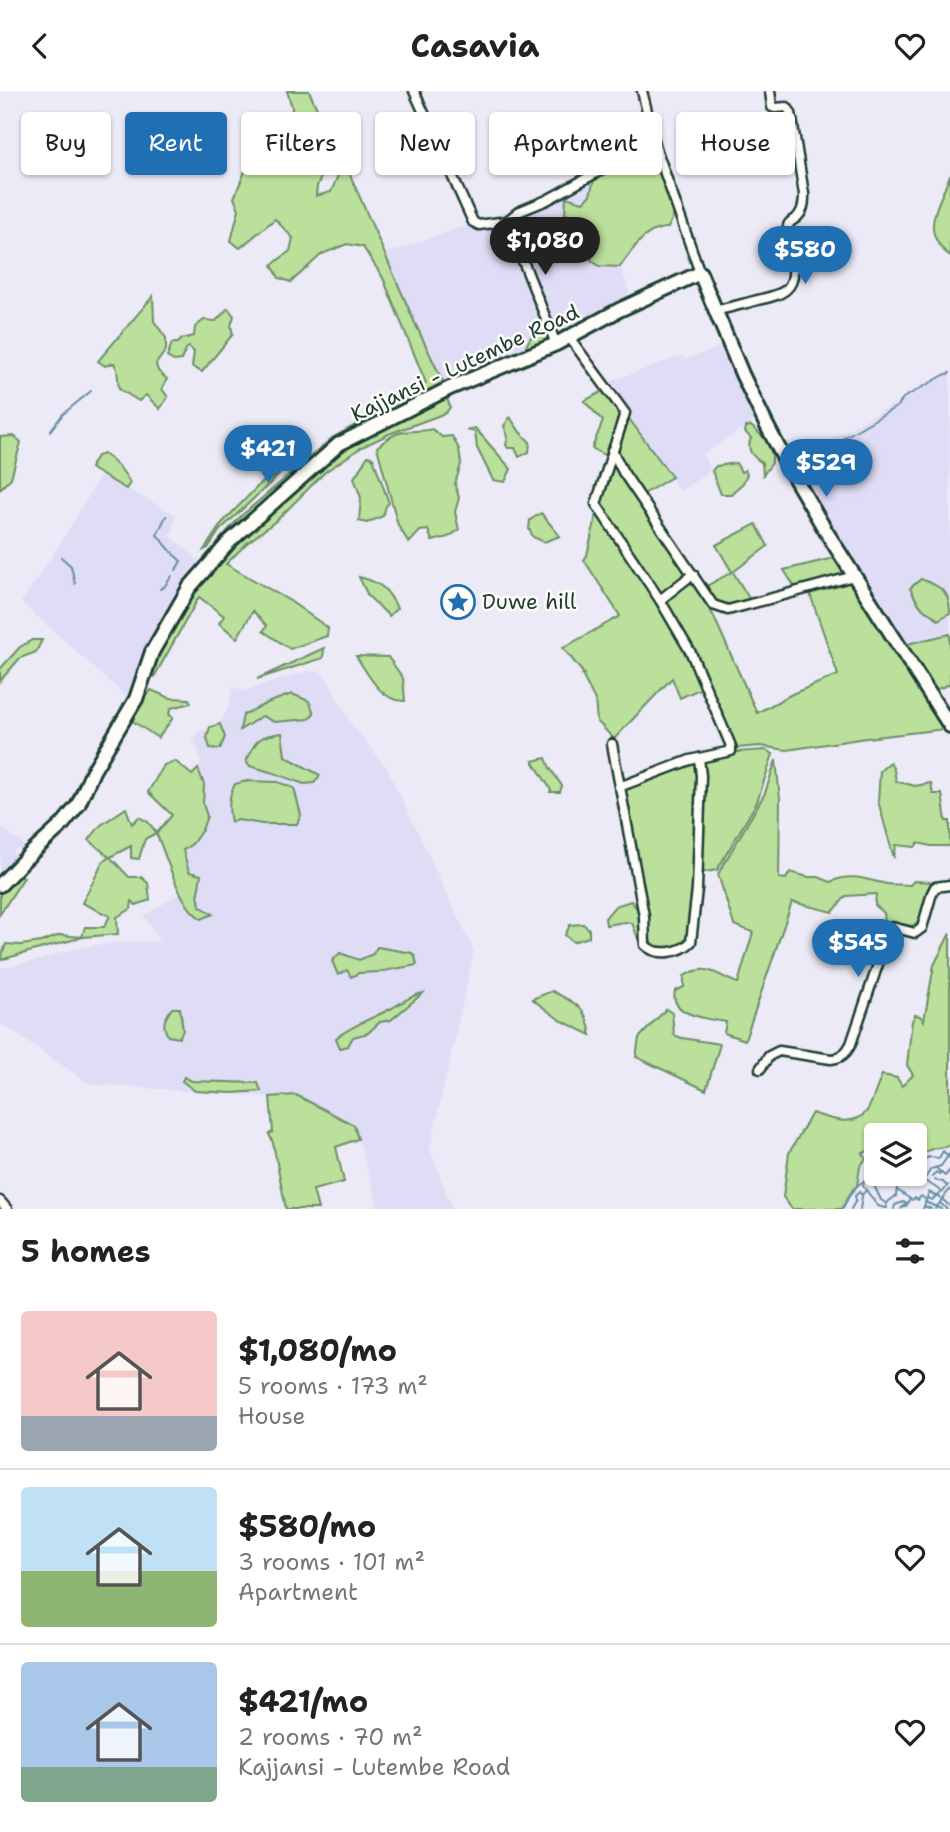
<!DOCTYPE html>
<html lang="en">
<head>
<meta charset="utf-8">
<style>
  body { margin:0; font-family:"Shantell Sans",sans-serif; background:#f6f6f6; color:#222; height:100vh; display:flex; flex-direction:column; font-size:26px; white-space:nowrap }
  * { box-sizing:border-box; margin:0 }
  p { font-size:23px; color:#767676 }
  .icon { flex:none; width:38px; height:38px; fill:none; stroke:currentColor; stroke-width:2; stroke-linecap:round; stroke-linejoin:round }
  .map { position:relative; height:1118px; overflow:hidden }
  .drawer { display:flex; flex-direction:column; background:#fff; flex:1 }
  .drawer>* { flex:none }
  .guide { position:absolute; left:21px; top:21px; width:908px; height:63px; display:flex; gap:14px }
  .buttons { position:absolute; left:864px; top:1032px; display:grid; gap:14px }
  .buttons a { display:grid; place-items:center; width:63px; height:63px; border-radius:7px; background:#fff; box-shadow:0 2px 5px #0004; font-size:35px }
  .price { position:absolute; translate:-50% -60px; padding:0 16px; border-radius:24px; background:#1f6fb2; color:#fff; font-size:23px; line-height:46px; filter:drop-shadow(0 2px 4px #0008) }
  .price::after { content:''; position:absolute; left:50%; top:42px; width:21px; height:16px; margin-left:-10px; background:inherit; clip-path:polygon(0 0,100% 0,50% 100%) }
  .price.on { background:#222; color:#fff }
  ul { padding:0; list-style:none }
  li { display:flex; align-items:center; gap:21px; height:175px; padding:0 21px }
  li+li { border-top:2px solid #e0e0e0 }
  li span { display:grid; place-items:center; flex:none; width:196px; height:140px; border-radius:7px; color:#555 }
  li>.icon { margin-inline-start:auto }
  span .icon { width:84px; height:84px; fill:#fffc; stroke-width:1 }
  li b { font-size:30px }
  h2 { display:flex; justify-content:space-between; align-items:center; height:84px; padding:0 21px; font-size:30px }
  .chip { padding:0 24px; border-radius:7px; background:#fff; box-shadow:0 2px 5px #0004; font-size:24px; line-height:63px }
  .chip.on { background:#1f6fb2; color:#fff }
  header { display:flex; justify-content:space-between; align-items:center; height:91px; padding:0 21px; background:#fff; font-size:32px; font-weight:700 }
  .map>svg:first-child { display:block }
</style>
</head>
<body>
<header><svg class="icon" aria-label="back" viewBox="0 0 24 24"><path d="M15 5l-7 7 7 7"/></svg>Casavia<svg class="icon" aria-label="heart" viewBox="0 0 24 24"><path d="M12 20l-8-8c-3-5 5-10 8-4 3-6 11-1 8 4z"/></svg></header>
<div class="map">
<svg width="950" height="1118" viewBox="0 0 950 1118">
  <rect width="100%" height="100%" fill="#ebeaf6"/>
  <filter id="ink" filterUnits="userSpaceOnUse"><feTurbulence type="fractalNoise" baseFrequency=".0143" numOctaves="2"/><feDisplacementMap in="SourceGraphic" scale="14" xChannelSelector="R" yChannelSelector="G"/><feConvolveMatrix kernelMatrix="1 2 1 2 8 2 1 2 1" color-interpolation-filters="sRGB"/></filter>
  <g filter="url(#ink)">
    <!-- built -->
    <g fill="#dfddf5">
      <path d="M594,89L631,209L557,249L513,135L514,130L517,124Z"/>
      <path d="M471,133L480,138L502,134L512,150L551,249L446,297L415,232L385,163Z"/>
      <path d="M726,254L759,327L703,363L711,380L680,400L605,292L682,265L685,269Z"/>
      <path d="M950,282V543L911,552L904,556L792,374L835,346Z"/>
      <path d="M101,384L176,424L171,446L204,474L129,608L21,511L58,456Z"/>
      <path d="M308,580H318L327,588L350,631L387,677L474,860L430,1058L452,1118H379L354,1034L296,1004L270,1006L90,993L0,932V877L36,870L62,861L101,853L159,850L144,825L181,801L200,785L189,781L182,759L207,725L203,713L204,693L198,678L201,672L197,655L192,650L199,640L220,633L228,617L233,596L244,600Z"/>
      <path d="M0,736L30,758L22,760L17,757L13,760L16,766V773L0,791Z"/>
    </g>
    <!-- green -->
    <g fill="#bae09b" stroke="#6c8e68" stroke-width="2">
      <path d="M287,0H309L327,40L328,72L317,95L316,105L331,101L344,70L415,232L446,297L343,346L216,458L220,448L241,425L332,347L389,315L406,301L426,292L383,187L363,156L347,153L322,163L291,191L279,187L272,174L290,160L293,147L275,128L240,157L231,150L239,118L234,107L254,58L271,49L291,32L292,16Z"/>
      <path d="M652,65L667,95L674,124L668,137C645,136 632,160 620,176L599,175L591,169L596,155L584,125L565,123L566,106L583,111L590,104L594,89C615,74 626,69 652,65Z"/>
      <path d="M950,84V165C918,140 939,115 950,84Z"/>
      <path d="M153,205L154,230L166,247V259L156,273L158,280L167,288L162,298L168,306L160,318L146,304L139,310L119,298L117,278L114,272L105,275L98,270Z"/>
      <path d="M228,217L234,225L231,235L233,243L202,281L192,276L194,261L189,256L186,258L181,269L174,270L167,266L172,252H178L182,248L194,245L195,236L204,229L216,230Z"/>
      <path d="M538,233C547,237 550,241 549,251L527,260L526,255Z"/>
      <path d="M605,299C626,330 619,333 606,365L592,357L603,330L584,310Z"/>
      <path d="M447,307L450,316L446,322L389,343L362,356L325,381L277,429L247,452L226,473L290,510L328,537L327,545L290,558L263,540L267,535L253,520L237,547L219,532L224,525L199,506L154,586L151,585L150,582L193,501L241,447L333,365C369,341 409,327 447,307Z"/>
      <path d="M627,325L672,386L642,404L616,361Z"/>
      <path d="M510,326L520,341L530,351L529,361L519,366L515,357H508L506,354L508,346L504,335Z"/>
      <path d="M751,335L772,354V372L763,384L762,372C752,365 746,359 751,347L745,341L746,336Z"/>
      <path d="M475,337L511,378L505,391L493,389L477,357L475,341L466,339Z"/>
      <path d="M432,338L442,346L452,345L459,358L461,373L455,393L459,407L455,421L459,439L448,446L432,450L428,439L420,440L409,452L398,434L377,356C384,350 393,343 402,341C413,339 422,341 432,338Z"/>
      <path d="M14,345L21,351L11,387L0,398V346Z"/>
      <path d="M104,363C115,371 124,379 130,392L126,398L90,377L97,365Z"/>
      <path d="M368,365L373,367L389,412L386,415L383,425L367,432L359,430L361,407L354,387Z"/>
      <path d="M614,369L687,483L663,502L660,503L638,466L602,416L600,408Z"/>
      <path d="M736,372L741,381L745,379L747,383L743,392L731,403H721L712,380L716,375Z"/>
      <path d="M280,383L220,439L208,457L204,459L222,432L261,392Z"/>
      <path d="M599,421C637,477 678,533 704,596L680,607L672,587L614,648L597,630L595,609L582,584L584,583L563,557L620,525L584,469L587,464L597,422Z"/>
      <path d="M541,422L560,445L544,451L533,446L529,438L530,429Z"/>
      <path d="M756,433L768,455L733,481L750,509C725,518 719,520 705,496L732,481L716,454Z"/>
      <path d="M838,466L847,483L796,498L784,479Z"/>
      <path d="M359,486C380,491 388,498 397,517L389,525L368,505Z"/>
      <path d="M921,488C941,496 950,499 950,522L938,529C933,522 928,523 923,518C918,512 913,504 910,497Z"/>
      <path d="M849,490L945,638L866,647L787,659L760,655L737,657L701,575L666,514V507C676,500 685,489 697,494L714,526L757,622L792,603L838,584L809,500Z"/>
      <path d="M950,543V593L935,599L904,556L911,552Z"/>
      <path d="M32,549H42L36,561L20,567L0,590V578L20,556Z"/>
      <path d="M324,557L323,567L257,588Z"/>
      <path d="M356,565L388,566L403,587L405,610C381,611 368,583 356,565Z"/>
      <path d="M146,597L145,603L147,605L151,599L170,607L189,608L191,612L171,617L169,623L173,627L158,647L128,627L144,599Z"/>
      <path d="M292,603L309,610L314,622L309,628L274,631L262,625L240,639L243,624L267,612Z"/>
      <path d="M220,633L225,646L220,658L210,657L207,647L210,636Z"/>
      <path d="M282,642L285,665L320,684L314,692L304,693L274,682L250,675L246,671C256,649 257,645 282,642Z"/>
      <path d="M766,659L773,663L757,711L717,779L699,782L701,668L737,661Z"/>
      <path d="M546,667L550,677L562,695L560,701H550L551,699L533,670Z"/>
      <path d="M697,669L695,792L690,849C679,861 665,860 650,856L648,850L625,711V699L629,694Z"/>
      <path d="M776,669L780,708L779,787L786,788L790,781L808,786H819L830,791C852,781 866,789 887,793C895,794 902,793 910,794L914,790L932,791L920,829L912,835L892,831L885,832L884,822L875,814L876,803L846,805L833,821L792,811L745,949L724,942L726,931C709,928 669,925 675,900L684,896V885C709,871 715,884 738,892L753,841L734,834L718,783L765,702Z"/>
      <path d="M175,670L192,684L198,678L204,693L203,713L207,725L202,739L192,753L183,759L189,781L201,784L198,802L200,815L213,823L202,828C180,818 167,765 156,742L145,748L139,768L131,767V755L110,766L129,786H141L148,792L150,809L136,814L132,810L131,818L117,826L118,843L83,846L0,869L6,853L21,854L41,851L60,844L82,846L85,836H104L110,825L82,812L103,771L109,766L89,749L101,734L126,717L132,733L139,726L148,731L157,742L172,724L148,701L164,674Z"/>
      <path d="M890,671L894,679L896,690L915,695L931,692L933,703H942L946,730H950V755H931L918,752L915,756L896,754L894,767L878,710L880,680Z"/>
      <path d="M246,690L278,691L294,697L301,724L297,733H262L238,729L231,731C228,718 228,705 235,693Z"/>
      <path d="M17,782L24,786L0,823V798Z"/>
      <path d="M631,810L640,821L641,849L638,847L632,832L625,831L606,834L605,827L615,815Z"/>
      <path d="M583,833L589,838V846L573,851L565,844L570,834Z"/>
      <path d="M950,842V1054L946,1056L935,1057L915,1064V1045H877V1057L863,1062L866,1067L860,1076L857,1095L850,1103L842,1118H792L783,1106L789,1062L812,1022C827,1027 852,1037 866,1021C871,1016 878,992 882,984L897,987L902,995L913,984L907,974L912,930L915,924L920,925L924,930L934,874Z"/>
      <path d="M377,856L412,862L415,865L417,874L378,881L359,882L351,886L347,879L338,884L332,870L340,862L359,869L373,863Z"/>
      <path d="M552,900C576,913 586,914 591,944L560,929L532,908Z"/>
      <path d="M423,902L391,929L380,931L368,942L353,946L348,955L340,957L336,947C353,934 373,927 392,917C402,912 411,904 423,902Z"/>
      <path d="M172,917H180L183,939L179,947L168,945C161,933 165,927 172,917Z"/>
      <path d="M666,918L672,922L674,944L682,947L720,953L706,999L636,966L639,947Z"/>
      <path d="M184,986L192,990L258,992L261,1000L232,1002L195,1000L182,990Z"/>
      <path d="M296,1004L354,1034L358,1048L336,1056L344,1091L313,1099L318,1118H286L273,1052L269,1043L273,1041L270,1006Z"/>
    </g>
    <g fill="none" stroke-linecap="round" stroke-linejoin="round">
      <!-- stream -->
      <g stroke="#658da4" stroke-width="2">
        <path d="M50,340L63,323L91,300"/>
        <path d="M843,347L898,315L903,307L944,284L950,282"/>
        <path d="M166,425L157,444C165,452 173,464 181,470L176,479"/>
        <path d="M61,466L71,475L75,493"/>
        <path d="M160,498L164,496L172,485"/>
        <path d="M121,645L146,604"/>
        <path d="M915,1073L917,1072V1069L920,1066L925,1068L929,1066L939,1067L943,1060L950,1067"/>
        <path d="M936,1077L945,1085L950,1079"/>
        <path d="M904,1083L906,1086L912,1083"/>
        <path d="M914,1083L941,1100"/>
        <path d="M870,1086L881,1109L887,1113"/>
        <path d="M932,1086L936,1081L939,1083L941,1081"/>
        <path d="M924,1089L931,1078L941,1075L950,1062"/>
        <path d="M935,1089L943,1091L946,1094"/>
        <path d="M864,1091L863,1095L878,1115L885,1117"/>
        <path d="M873,1092L877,1087L884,1083"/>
        <path d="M898,1093L905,1095L909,1087V1085"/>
        <path d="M897,1099L912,1109L915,1107L918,1109L921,1105L925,1108"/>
        <path d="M927,1107L932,1109L937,1104L950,1115"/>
        <path d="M925,1111L941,1118"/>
        <path d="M940,1112L947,1118"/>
        <path d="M924,1115L931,1118"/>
        <path d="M885,1117H887L886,1114L889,1110L896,1105L898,1089"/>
        <path d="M842,1118L853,1098L870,1085L877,1076"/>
        <path d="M851,1118L856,1109L855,1105L859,1101L862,1104L866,1099"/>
        <path d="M860,1118L862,1105"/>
        <path d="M894,1118L895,1114L903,1111L907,1113L909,1109"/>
        <path d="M901,1118L904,1114L906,1115L907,1114"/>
        <path d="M923,1118L929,1101L936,1105L943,1101L948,1094"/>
        <path d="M935,1118L950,1098"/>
      </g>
      <!-- street casing -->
      <g stroke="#1f3d34" stroke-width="13">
        <g id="street">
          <path d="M414,0L473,131L479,134L507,130L518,121L547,109L607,76L656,57"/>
          <path d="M642,0L656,57L700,182"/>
          <path d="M507,130L556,253"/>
          <path d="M717,219C729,217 742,213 754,210C777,204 796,203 793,174C792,162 784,147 788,135C789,129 796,129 799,124C804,118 804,110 804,103L791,22L787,16L775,17L772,16L770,0"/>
          <path d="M569,246L625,322L596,413L660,509L691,562L731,655V660L690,669L619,696"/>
          <path d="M612,359L623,381L713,514L728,519L854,485"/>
          <path d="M660,509L693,483"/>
          <path d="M612,653L644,825L645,854C657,866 680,862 691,851L697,798L701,685L699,667"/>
          <path d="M760,978L769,965L779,960L831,968C842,967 846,962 851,953L890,838L892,836L915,842L922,837L932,802L935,796L950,794"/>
          <path d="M0,1110L7,1118"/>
        </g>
      </g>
      <!-- secondary casing -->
      <g stroke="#1f3d34" stroke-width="18">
        <path id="secondary" d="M0,794L26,767L62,734L78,714L93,680L136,608L152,561L189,497L230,450L339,353L450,297L556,253L619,219L700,182L742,283L766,333L790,379L827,442L950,635"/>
      </g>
      <!-- street -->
      <use href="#street" stroke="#fdfcf7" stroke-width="8"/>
      <!-- secondary -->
      <use href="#secondary" stroke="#fdfcf7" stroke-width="12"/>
    </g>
  </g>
  <!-- icons -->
  <defs>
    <g id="sight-ring" transform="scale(1.75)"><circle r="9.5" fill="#fdfcf7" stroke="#1f6fb2" stroke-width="1.5"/><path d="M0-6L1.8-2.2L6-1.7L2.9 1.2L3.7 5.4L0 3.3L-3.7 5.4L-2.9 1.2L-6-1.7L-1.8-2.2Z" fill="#1f6fb2"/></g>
  </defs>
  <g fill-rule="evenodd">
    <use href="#sight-ring" x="458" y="511"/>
  </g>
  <g text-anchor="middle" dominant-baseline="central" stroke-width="5" stroke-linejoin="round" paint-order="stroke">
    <!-- street labels -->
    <g font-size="21" fill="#1f3d34" stroke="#fdfcf7">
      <text transform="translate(465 272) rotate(-25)">Kajjansi - Lutembe Road</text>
    </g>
    <!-- poi labels -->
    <g font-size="21" fill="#1f3d34" stroke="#fdfcf7" text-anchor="start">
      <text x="482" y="511">Duwe hill</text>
    </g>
  </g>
</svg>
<div class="buttons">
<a><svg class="icon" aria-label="layers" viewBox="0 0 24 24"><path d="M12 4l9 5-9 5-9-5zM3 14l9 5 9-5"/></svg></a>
</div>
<b class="price on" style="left:545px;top:186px">$1,080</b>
<b class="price" style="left:805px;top:195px">$580</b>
<b class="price" style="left:268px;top:394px">$421</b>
<b class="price" style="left:826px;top:408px">$529</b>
<b class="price" style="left:858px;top:888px">$545</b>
<div class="guide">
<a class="chip">Buy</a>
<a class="chip on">Rent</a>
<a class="chip">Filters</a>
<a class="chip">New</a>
<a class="chip">Apartment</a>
<a class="chip">House</a>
</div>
</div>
<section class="drawer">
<h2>5 homes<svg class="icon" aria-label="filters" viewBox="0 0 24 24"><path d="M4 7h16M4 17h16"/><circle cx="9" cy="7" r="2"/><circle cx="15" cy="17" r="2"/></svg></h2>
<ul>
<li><span style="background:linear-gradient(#f6c9c9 75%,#9aa5b1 0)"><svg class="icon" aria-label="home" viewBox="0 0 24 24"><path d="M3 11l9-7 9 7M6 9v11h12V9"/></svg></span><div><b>$1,080/mo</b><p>5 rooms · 173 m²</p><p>House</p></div><svg class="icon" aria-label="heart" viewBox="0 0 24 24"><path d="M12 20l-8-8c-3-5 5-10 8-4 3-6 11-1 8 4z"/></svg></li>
<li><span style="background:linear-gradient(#bfe0f5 60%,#8fb573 0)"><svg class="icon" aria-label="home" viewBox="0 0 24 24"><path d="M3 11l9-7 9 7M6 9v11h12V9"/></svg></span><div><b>$580/mo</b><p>3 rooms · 101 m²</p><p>Apartment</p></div><svg class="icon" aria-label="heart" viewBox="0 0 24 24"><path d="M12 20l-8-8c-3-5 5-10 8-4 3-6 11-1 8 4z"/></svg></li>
<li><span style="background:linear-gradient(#a9c7e8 75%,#7fa58c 0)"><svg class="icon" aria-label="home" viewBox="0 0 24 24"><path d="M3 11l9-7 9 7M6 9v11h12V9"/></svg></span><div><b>$421/mo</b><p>2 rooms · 70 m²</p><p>Kajjansi - Lutembe Road</p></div><svg class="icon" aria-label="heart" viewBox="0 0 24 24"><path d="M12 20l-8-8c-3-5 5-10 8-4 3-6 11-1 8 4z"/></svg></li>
</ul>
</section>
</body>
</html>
